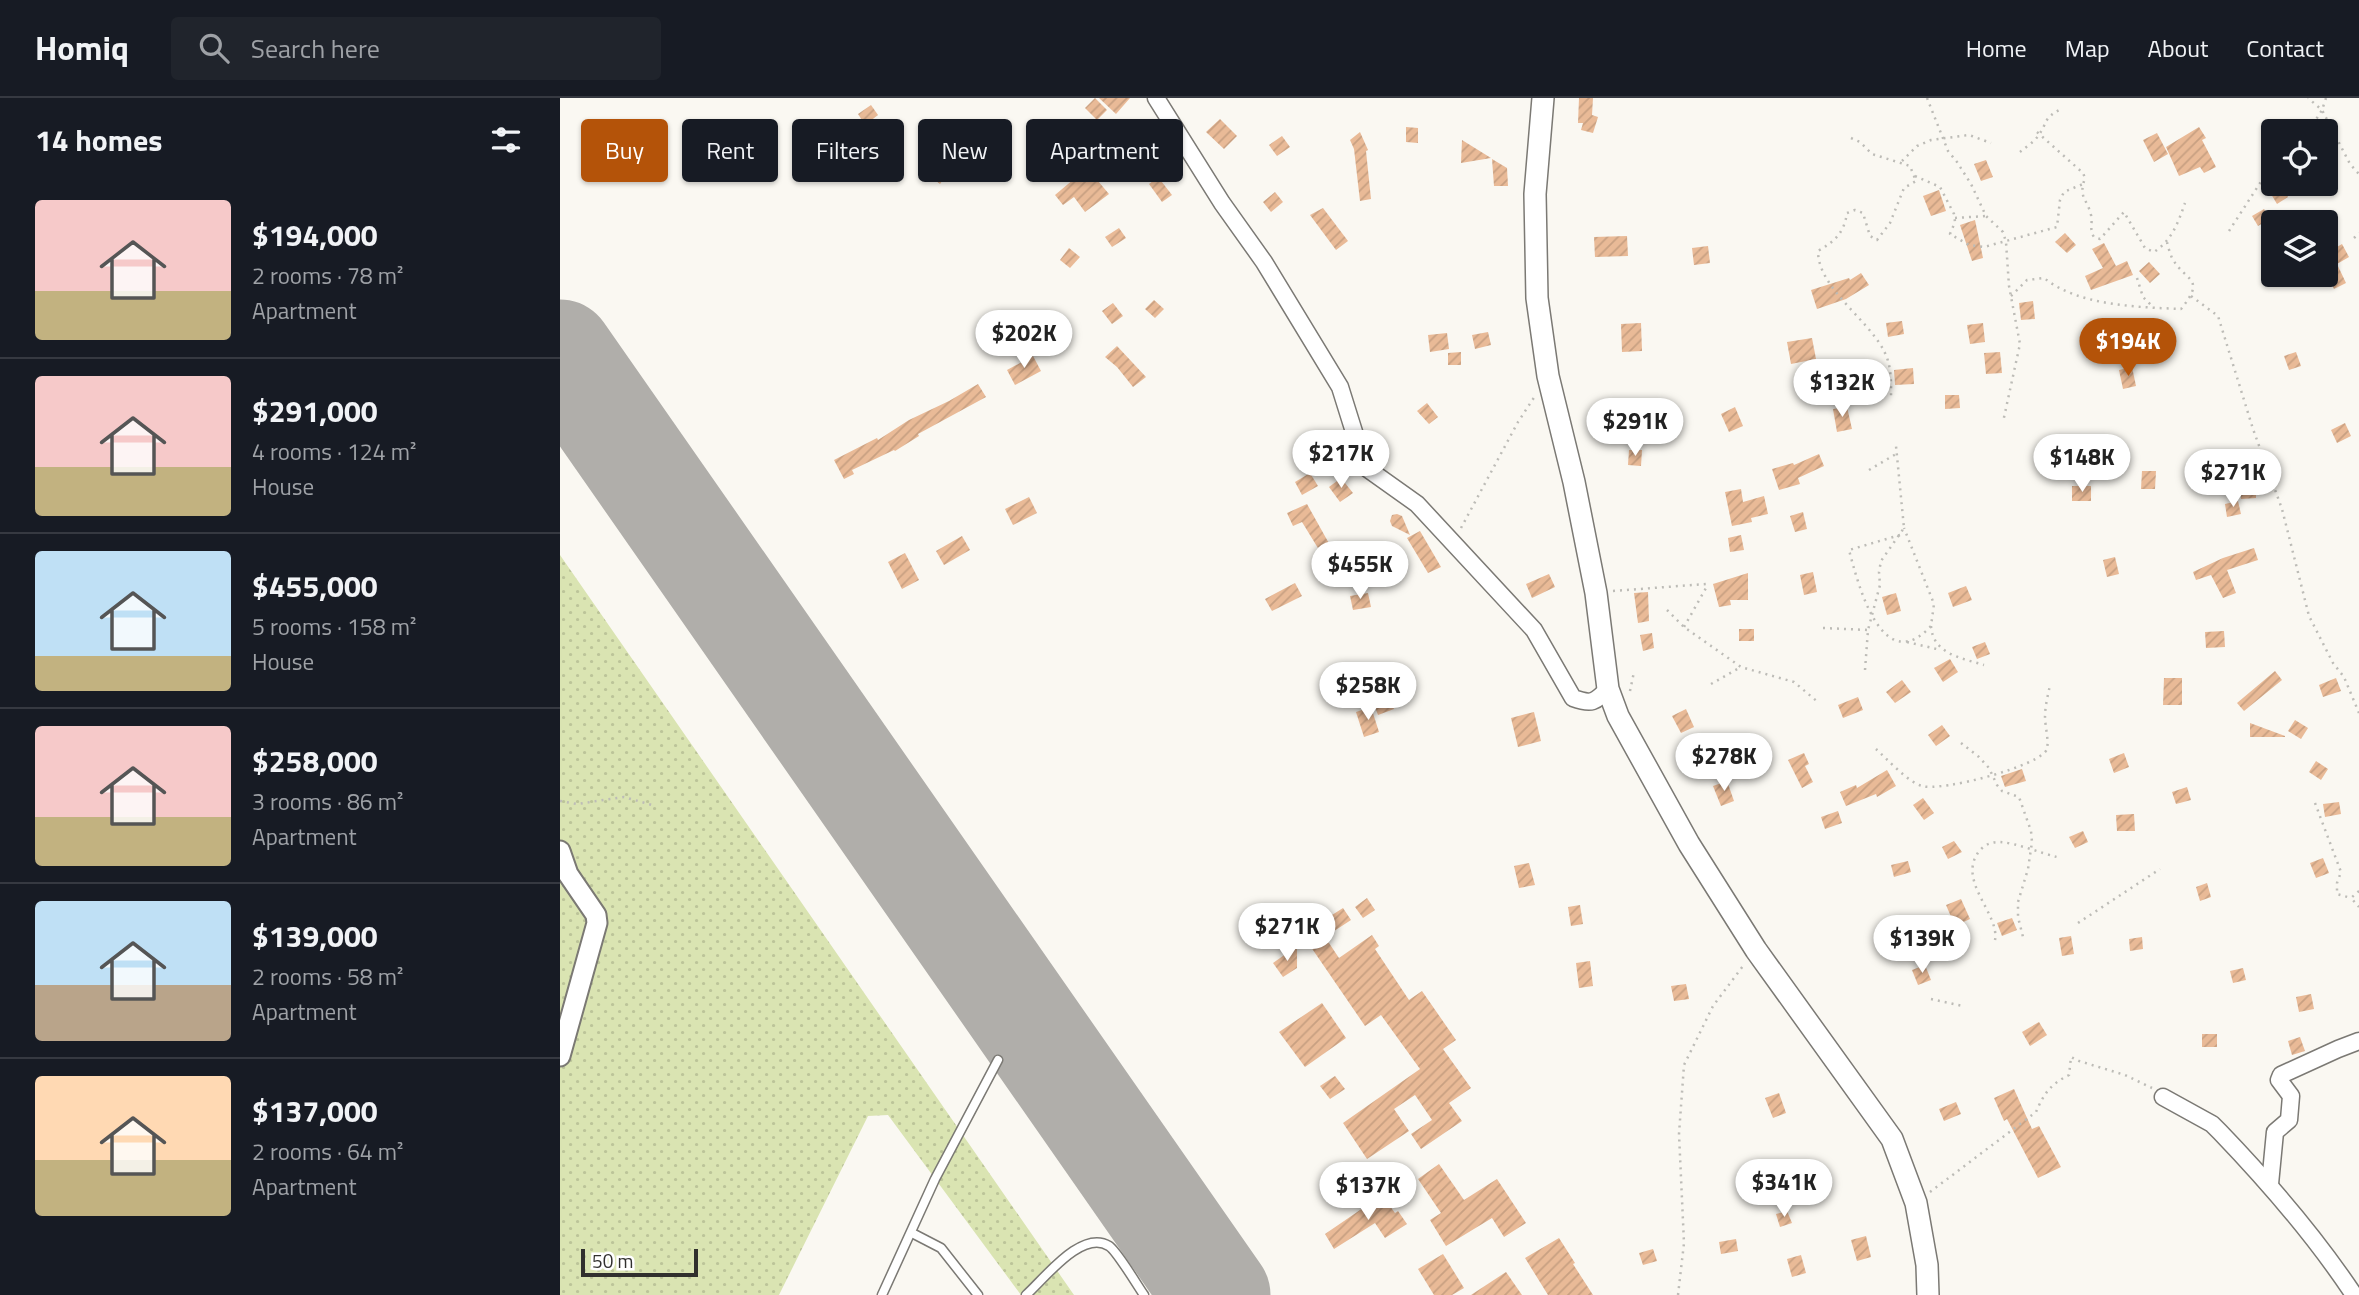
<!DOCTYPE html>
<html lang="en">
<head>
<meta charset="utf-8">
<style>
  body { margin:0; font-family:"Titillium Web",sans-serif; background:#20242c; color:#f1f3f6; height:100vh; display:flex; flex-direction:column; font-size:26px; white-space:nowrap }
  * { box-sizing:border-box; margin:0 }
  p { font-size:23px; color:#9ea1a6 }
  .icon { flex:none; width:38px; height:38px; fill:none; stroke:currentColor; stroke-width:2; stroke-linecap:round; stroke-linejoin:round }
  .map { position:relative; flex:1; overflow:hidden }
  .details { display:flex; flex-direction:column; background:#171b24; width:560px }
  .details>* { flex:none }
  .hud { position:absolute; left:21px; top:21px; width:665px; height:63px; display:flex; gap:14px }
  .controls { position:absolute; left:1701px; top:21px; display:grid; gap:14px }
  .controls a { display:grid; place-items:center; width:77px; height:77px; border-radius:7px; background:#171b24; box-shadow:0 2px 5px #0004; font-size:35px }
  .scale { position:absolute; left:21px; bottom:18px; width:117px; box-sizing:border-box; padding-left:7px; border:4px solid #31302e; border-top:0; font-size:19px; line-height:24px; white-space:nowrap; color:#31302e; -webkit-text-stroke:5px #fff; paint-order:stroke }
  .price { position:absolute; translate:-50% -60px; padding:0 16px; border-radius:24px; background:#fff; color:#222; font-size:23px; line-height:46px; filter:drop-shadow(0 2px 4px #0008) }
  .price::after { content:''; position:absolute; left:50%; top:42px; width:21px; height:16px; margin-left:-10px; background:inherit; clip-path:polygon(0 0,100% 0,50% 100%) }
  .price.selected { background:#b45309; color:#fff }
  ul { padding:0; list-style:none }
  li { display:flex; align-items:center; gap:21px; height:175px; padding:0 35px }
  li+li { border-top:2px solid #363941 }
  li span { display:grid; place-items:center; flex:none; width:196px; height:140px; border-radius:7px; color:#555 }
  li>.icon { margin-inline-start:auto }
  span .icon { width:84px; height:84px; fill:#fffc; stroke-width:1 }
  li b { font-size:30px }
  h2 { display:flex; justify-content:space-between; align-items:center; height:84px; padding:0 35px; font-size:30px }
  .chip { padding:0 24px; border-radius:7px; background:#171b24; box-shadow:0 2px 5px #0004; font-size:24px; line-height:63px }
  .chip.selected { background:#b45309; color:#fff }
  header { display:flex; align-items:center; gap:42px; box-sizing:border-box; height:98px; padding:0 35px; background:#171b24; border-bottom:2px solid #363941 }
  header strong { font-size:33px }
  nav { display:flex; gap:38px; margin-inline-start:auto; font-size:24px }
  .search { width:490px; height:63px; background:#20242c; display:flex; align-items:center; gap:18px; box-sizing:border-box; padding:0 24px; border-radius:7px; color:#9ea1a6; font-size:26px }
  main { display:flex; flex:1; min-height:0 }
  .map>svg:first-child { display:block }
</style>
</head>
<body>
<header>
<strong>Homiq</strong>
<div class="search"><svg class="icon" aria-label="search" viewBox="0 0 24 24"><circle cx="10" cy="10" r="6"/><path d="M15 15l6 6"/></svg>Search here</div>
<nav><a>Home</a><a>Map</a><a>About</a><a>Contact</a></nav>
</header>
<main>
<section class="details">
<h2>14 homes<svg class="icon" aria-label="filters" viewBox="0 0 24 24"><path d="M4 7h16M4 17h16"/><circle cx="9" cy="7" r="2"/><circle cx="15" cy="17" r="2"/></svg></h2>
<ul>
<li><span style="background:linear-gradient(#f6c9c9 65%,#c2b280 0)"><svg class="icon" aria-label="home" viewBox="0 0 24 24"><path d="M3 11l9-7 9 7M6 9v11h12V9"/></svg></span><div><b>$194,000</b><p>2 rooms · 78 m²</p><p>Apartment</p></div></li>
<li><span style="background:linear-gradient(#f6c9c9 65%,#c2b280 0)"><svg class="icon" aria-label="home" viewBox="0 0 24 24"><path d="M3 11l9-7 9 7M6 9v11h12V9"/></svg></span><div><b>$291,000</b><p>4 rooms · 124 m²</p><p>House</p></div></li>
<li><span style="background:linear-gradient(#bfe0f5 75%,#c2b280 0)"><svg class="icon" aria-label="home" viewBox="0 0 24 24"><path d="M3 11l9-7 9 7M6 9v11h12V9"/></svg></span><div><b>$455,000</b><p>5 rooms · 158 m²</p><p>House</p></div></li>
<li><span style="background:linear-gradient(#f6c9c9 65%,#c2b280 0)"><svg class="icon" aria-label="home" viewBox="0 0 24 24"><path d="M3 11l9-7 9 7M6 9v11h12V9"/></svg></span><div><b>$258,000</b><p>3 rooms · 86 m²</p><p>Apartment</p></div></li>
<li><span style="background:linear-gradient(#bfe0f5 60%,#b9a48a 0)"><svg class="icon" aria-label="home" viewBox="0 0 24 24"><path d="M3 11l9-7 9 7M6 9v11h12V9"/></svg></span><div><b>$139,000</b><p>2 rooms · 58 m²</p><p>Apartment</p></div></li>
<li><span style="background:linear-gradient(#ffd9b3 60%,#c2b280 0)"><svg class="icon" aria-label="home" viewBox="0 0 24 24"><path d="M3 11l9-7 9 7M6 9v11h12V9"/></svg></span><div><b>$137,000</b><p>2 rooms · 64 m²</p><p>Apartment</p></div></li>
</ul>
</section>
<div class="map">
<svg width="1799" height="1197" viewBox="0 0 1799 1197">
  <defs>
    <pattern id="grass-dots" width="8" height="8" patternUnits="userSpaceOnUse" patternTransform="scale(1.75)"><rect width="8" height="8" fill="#dae4b2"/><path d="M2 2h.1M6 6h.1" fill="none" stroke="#bcc499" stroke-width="1.8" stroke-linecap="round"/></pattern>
    <pattern id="building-hatch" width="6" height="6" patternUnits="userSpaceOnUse" patternTransform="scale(1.75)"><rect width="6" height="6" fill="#e9ba97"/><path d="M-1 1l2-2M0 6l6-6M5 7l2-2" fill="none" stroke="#c8a082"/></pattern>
  </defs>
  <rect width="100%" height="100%" fill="#faf8f2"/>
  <!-- grass -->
  <path fill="url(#grass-dots)" d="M0,457L514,1197H461L328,1017L308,1018L219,1197H0Z"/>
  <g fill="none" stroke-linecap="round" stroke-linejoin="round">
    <!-- runway -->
    <path stroke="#b0aeaa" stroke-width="107" d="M0,255L657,1197"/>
  </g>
  <!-- building -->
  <g fill="url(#building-hatch)">
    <path d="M535,0L547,12L537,22L525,10Z"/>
    <path d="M539,0H570L556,16Z"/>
    <path d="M1019,0H1033L1032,17L1038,19L1033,35L1021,32L1023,25H1018Z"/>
    <path d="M311,7L318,17L305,27L298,16Z"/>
    <path d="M660,21L677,38L664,51L646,34Z"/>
    <path d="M846,29L858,30V45L846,44Z"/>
    <path d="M1639,29L1646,40L1642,42L1656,69L1644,75L1640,69L1619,78L1606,49Z"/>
    <path d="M800,34L808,52L806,53L811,101L800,103L794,51L790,42Z"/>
    <path d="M1597,35L1608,56L1594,64L1583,42Z"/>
    <path d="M142,38L150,53L139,59L130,45Z"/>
    <path d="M722,38L730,49L717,58L709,47Z"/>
    <path d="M902,42L931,60L901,65Z"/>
    <path d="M932,61L947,70L948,88H934Z"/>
    <path d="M1426,62L1433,79L1421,83L1414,66Z"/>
    <path d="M373,65L387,76L380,86L365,74Z"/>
    <path d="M527,70L549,96L525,114L514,99L503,107L495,97Z"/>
    <path d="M598,79L612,97L602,104L589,86Z"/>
    <path d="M1722,89L1728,99L1717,106L1711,96Z"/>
    <path d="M1379,92L1386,113L1371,118L1363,98Z"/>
    <path d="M715,94L723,104L711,114L703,104Z"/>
    <path d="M763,110L788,143L776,152L750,117Z"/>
    <path d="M1704,111L1710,121L1698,128L1692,118Z"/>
    <path d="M1415,122L1423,160L1412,163L1400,127Z"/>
    <path d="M559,130L566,140L552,149L545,139Z"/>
    <path d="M1505,135L1516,147L1507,155L1495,144Z"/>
    <path d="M1067,138L1068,158L1035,159L1034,139Z"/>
    <path d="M1544,145L1556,168L1567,163L1573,177L1531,192L1525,178L1543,170L1532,151Z"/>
    <path d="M1766,146L1770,153L1782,146L1789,159L1777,166L1786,185L1774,191L1766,175Z"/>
    <path d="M1148,148L1150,165L1134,167L1132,150Z"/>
    <path d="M509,150L520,159L510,170L500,162Z"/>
    <path d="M1589,164L1600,176L1590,185L1579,173Z"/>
    <path d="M1301,175L1309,187L1286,201L1257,211L1251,192L1289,180L1290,182Z"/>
    <path d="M594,202L604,211L595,220L585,211Z"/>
    <path d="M1473,203L1475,221L1461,222L1459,205Z"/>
    <path d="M553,205L563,218L552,226L542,213Z"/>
    <path d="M1342,223L1344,236L1328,239L1326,225Z"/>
    <path d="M1081,225L1082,253L1062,254L1061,226Z"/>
    <path d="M1423,225L1425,244L1410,246L1407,227Z"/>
    <path d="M928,234L931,247L915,251L912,237Z"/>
    <path d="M887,235L889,251L870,254L868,237Z"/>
    <path d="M1252,240L1256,261L1231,266L1227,244Z"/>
    <path d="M557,248L586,279L573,289L557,269L545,259Z"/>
    <path d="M901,254V267H888V255Z"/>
    <path d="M1440,254L1442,275L1426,276L1424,255Z"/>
    <path d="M1736,254L1741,268L1729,272L1724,258Z"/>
    <path d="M473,258L481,273L455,287L447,272Z"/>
    <path d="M1572,269L1576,288L1563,291L1559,272Z"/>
    <path d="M1353,270L1354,286L1335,287L1334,272Z"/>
    <path d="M418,286L426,299L358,336L359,338L335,353L334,352L292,372L294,376L284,381L274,362L317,340L318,342L349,322L389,303Z"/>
    <path d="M1385,297H1399L1400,310L1385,311Z"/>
    <path d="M867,305L878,319L869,326L857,313Z"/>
    <path d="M1175,309L1183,328L1169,334L1161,316Z"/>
    <path d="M1287,309L1292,331L1277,334L1273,311Z"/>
    <path d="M1096,322L1110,324L1108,344L1093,342Z"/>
    <path d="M1785,325L1791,338L1777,345L1771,332Z"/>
    <path d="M1069,352H1082L1081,368L1068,367Z"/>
    <path d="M1259,356L1264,368L1238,380L1240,386L1219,392L1212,371L1233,365L1234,367Z"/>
    <path d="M1582,373H1596L1595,391H1581Z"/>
    <path d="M750,375L758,388L742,397L735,384Z"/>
    <path d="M781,380L793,395L780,404L769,389Z"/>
    <path d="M1680,386H1696V400L1681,401Z"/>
    <rect x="1512" y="388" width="19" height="15"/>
    <path d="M1181,391L1183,404L1204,398L1208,416L1191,420L1192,424L1172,428L1165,394Z"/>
    <path d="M469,399L477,415L453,427L445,411Z"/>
    <path d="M1678,403L1681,416L1667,419L1665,406Z"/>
    <path d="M747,406L771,449L761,455L742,424L733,428L727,415Z"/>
    <path d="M1243,414L1247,431L1235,434L1230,418Z"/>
    <path d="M837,416L842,418L850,437L832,428L830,423L832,417Z"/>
    <path d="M860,433L881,469L868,475L847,440Z"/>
    <path d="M1181,437L1184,452L1170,454L1168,440Z"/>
    <path d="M402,438L410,452L384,467L376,453Z"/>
    <path d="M1694,450L1698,462L1667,472L1676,495L1663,500L1651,477L1636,482L1633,474L1663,460Z"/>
    <path d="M345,455L359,482L342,491L328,464Z"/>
    <path d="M1555,459L1559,476L1547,479L1543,462Z"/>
    <path d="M1253,474L1257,494L1244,497L1240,477Z"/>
    <path d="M1188,475V502H1170L1171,507L1159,509L1153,486Z"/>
    <path d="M989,476L995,489L972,500L966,486Z"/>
    <path d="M735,485L742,498L712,513L705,501Z"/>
    <path d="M1406,488L1412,502L1393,509L1388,495Z"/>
    <path d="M1088,494L1089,523L1078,525L1074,495Z"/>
    <path d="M808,495L811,509L793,512L790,498Z"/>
    <path d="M1336,495L1341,513L1327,517L1322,499Z"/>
    <rect x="1179" y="531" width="15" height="12"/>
    <path d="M1664,533L1665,549L1646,550L1645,534Z"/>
    <path d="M1092,535L1094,550L1083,553L1080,537Z"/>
    <path d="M1425,544L1430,556L1417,561L1412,549Z"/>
    <path d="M1390,561L1398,574L1383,584L1374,570Z"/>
    <path d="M1715,573L1722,582L1684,613L1677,605Z"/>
    <path d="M1604,580H1622V607H1603Z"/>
    <path d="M1776,580L1781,593L1763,599L1759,587Z"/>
    <path d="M1342,582L1351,594L1335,605L1326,594Z"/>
    <path d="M824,583L834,611L818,617L808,590Z"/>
    <path d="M1298,599L1303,612L1283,620L1278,607Z"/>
    <path d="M811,609L819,634L804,639L796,614Z"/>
    <path d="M1126,611L1134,629L1121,635L1112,618Z"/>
    <path d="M974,614L981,643L958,649L951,620Z"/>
    <path d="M1735,622L1748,630L1741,641L1728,633Z"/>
    <path d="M1690,625L1725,638V639H1690Z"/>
    <path d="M1382,627L1390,638L1376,648L1368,637Z"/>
    <path d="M1133,643L1146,664L1130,674L1117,654Z"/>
    <path d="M1244,655L1249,666L1245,668L1253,684L1242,690L1228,662Z"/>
    <path d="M1564,655L1569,669L1554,675L1549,661Z"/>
    <path d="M1756,663L1768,671L1761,682L1749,674Z"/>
    <path d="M1462,671L1466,683L1445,689L1441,678Z"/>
    <path d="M1327,672L1336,688L1317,699L1316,696L1286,708L1280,694L1296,687L1297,690Z"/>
    <path d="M1167,683L1174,703L1161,708L1153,688Z"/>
    <path d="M1627,689L1631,702L1616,706L1612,694Z"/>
    <path d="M1363,700L1374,715L1364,722L1353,707Z"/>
    <path d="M1779,704L1781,716L1765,719L1763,706Z"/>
    <path d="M1278,713L1282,725L1265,731L1261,719Z"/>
    <path d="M1574,716L1575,733H1557L1556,717Z"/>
    <path d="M1523,733L1528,744L1515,750L1509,739Z"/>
    <path d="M1394,743L1402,754L1388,761L1382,749Z"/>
    <path d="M1763,760L1769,775L1756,780L1750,765Z"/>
    <path d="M1348,763L1351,774L1334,779L1331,767Z"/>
    <path d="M969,765L975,787L959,790L954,768Z"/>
    <path d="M1647,785L1651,799L1640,803L1636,789Z"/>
    <path d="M807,800L815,812L803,820L795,809Z"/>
    <path d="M1401,801L1410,821L1395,828L1386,807Z"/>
    <path d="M1020,807L1023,826L1011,828L1008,809Z"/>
    <path d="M783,810L791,822L765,839L779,860L812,837L819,848L815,851L849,902L862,893L896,942L883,951L911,990L889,1005L902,1023L861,1051L851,1036L872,1022L855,997L834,1011L849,1033L807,1061L783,1025L860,971L821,917L805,928L742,836Z"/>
    <path d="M1452,820L1457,832L1442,838L1437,825Z"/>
    <path d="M1511,838L1514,856L1502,858L1499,840Z"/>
    <path d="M1582,839L1583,851L1570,853L1569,841Z"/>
    <path d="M737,848V870L723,879L713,865Z"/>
    <path d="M1030,863L1033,888L1019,890L1016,865Z"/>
    <path d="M1365,867L1371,882L1358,887L1352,872Z"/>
    <path d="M1683,870L1686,882L1673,885L1670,873Z"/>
    <path d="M1126,886L1129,901L1114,903L1111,888Z"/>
    <path d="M1751,896L1754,911L1739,914L1736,899Z"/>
    <path d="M762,905L786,940L745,969L719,934Z"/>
    <path d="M1479,924L1487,937L1470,948L1462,934Z"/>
    <rect x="1642" y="936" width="15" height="13"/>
    <path d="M1740,939L1745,953L1732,957L1728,943Z"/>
    <path d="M775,978L785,991L770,1001L760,988Z"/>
    <path d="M1454,991L1472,1031L1479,1028L1501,1069L1478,1080L1447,1021L1444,1023L1434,1000Z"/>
    <path d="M1219,995L1226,1015L1213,1020L1205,1000Z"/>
    <path d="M1396,1004L1401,1016L1384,1023L1379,1011Z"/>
    <path d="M879,1066L904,1102L937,1081L966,1125L944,1139L932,1120L886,1148L870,1122L881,1115L858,1081Z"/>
    <path d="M822,1097L835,1115L838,1113L847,1126L825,1140L815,1125L774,1151L765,1136Z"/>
    <path d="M1227,1113L1232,1125L1220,1129L1216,1116Z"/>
    <path d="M1306,1138L1311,1159L1297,1163L1291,1142Z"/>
    <path d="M999,1140L1015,1165L1013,1166L1033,1197H988L965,1160Z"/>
    <path d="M1176,1141L1178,1153L1161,1156L1159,1144Z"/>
    <path d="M1093,1151L1097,1163L1083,1167L1079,1155Z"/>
    <path d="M883,1156L904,1190L892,1197H874L858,1171Z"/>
    <path d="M1241,1157L1246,1175L1232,1179L1227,1161Z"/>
    <path d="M946,1174L962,1197H911Z"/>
  </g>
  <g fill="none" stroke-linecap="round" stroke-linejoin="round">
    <!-- service casing -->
    <g stroke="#7b7974" stroke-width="11">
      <g id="service">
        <path d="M352,1135L381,1150L418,1197"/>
        <path d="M322,1197L375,1081L438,962"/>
        <path d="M466,1197C485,1180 522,1131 549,1148C557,1153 577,1187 584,1197"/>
      </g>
    </g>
    <!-- minor casing -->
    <g stroke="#7b7974" stroke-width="19">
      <g id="minor">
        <path d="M596,0L662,105L704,164L780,289L805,369L857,406L974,532L1013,600C1032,607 1035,604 1048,591"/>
        <path d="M1603,999L1652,1026L1660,1034C1709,1085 1755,1138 1794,1197"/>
        <path d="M1710,1086L1715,1034L1729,1022L1731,998L1719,982L1721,977L1778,951L1799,943"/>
      </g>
    </g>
    <!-- tertiary casing -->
    <g stroke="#7b7974" stroke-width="23">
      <path id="tertiary" d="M0,753L8,776L36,817L37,825L0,958"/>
    </g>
    <!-- secondary casing -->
    <g stroke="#7b7974" stroke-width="24">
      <path id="secondary" d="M983,0L975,96L977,200L988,278L1014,384L1036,495L1048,591L1058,618L1129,746L1196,852L1332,1041L1356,1105L1367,1167L1368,1197"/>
    </g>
    <!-- path -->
    <g stroke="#bdbcb7" stroke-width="2.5" stroke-dasharray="2 5" stroke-linecap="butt">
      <path d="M1367,0L1388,53L1397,64L1411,86L1426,118L1443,134L1446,144L1449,188L1460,246L1443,324"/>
      <path d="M1766,0L1762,12L1790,66L1799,76"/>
      <path d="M1740,33L1755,23L1762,12L1748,0"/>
      <path d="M1477,34L1523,75L1525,80C1518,100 1527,100 1531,117C1533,126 1529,131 1534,139L1540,141L1564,114L1585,150L1594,154C1612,142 1618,125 1625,105"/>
      <path d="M1291,40L1300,44L1312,56L1350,68L1356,83L1344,90L1330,125L1317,142L1310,138L1303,115L1295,112L1287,115C1284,135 1275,143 1258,153C1258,190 1308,221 1324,253C1332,268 1331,285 1331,302"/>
      <path d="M1460,54C1466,49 1474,44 1478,38C1488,25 1482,21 1501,11"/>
      <path d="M1342,63L1357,48L1371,42L1409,37L1431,45"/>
      <path d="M1355,78L1380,89L1394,116L1395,124L1390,136L1409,147L1424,149L1497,129L1500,102L1504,94L1523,86"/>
      <path d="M1395,120L1426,118"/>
      <path d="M1669,133L1713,65"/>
      <path d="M1794,140L1799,135"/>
      <path d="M1577,180L1583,199L1594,210"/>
      <path d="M1451,198L1467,182L1484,180C1519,208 1577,209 1621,211C1647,179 1625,184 1612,160C1610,155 1608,149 1607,144"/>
      <path d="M1631,198L1658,218L1693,331L1722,411L1749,518L1773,565L1784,579L1799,615"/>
      <path d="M1309,372L1336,356"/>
      <path d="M901,430L958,324L975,298"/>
      <path d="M1340,437L1289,452C1298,486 1322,581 1371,528L1374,506L1344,430"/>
      <path d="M1053,493L1146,486V490L1124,529"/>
      <path d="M1107,512L1124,529L1181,569L1234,584L1259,605"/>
      <path d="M1371,528C1373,556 1401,560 1424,567"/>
      <path d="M1263,530L1308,532"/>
      <path d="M1347,544L1381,552"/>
      <path d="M1305,572L1308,532L1320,487L1319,474L1321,463L1344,430L1336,348"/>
      <path d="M1151,586L1181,569"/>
      <path d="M1070,593L1074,574"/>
      <path d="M1401,645L1419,659L1429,670L1437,687L1442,693L1459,699L1471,733L1472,744L1468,771L1458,804V819L1464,843"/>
      <path d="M1316,651C1327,661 1349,685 1362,688C1381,694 1481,668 1487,651C1489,642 1485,628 1485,619C1485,608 1488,597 1490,587"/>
      <path d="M0,703L17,706L64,699L92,707"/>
      <path d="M1755,705L1781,774L1777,785V796L1791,800"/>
      <path d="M1799,793L1791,800L1799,809"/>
      <path d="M1518,825L1600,771"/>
      <path d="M1435,842C1440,815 1394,781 1421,751C1426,746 1432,744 1440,744C1457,745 1480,755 1497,759"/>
      <path d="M1371,901L1403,908"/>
      <path d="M1370,1094L1476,1014C1484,995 1491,986 1509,977L1511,959L1519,963L1565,977L1592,990"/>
      <path d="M1118,1197L1124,1145L1119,1036L1124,967L1153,908L1183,868"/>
    </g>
    <!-- service -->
    <use href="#service" stroke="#fff" stroke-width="8"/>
    <!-- minor -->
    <use href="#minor" stroke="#fff" stroke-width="16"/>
    <!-- tertiary -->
    <use href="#tertiary" stroke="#fff" stroke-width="19"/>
    <!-- secondary -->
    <use href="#secondary" stroke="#fff" stroke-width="21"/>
  </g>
</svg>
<div class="controls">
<a><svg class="icon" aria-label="locate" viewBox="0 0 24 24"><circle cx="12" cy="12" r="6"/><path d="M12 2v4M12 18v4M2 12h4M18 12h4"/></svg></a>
<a><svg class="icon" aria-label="layers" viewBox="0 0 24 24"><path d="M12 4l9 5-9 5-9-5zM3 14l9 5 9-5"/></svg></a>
</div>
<div class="scale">50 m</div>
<b class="price" style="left:464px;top:272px">$202K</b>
<b class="price selected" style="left:1568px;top:280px">$194K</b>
<b class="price" style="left:1282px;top:321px">$132K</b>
<b class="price" style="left:1075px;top:360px">$291K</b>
<b class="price" style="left:781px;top:392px">$217K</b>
<b class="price" style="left:1522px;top:396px">$148K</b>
<b class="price" style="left:1673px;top:411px">$271K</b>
<b class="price" style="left:800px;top:503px">$455K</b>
<b class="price" style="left:808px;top:624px">$258K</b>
<b class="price" style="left:1164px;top:695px">$278K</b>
<b class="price" style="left:727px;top:865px">$271K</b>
<b class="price" style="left:1362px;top:877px">$139K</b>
<b class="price" style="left:1224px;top:1121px">$341K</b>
<b class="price" style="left:808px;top:1124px">$137K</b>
<div class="hud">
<a class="chip selected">Buy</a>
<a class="chip">Rent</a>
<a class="chip">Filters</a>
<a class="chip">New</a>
<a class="chip">Apartment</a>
</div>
</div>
</main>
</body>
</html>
